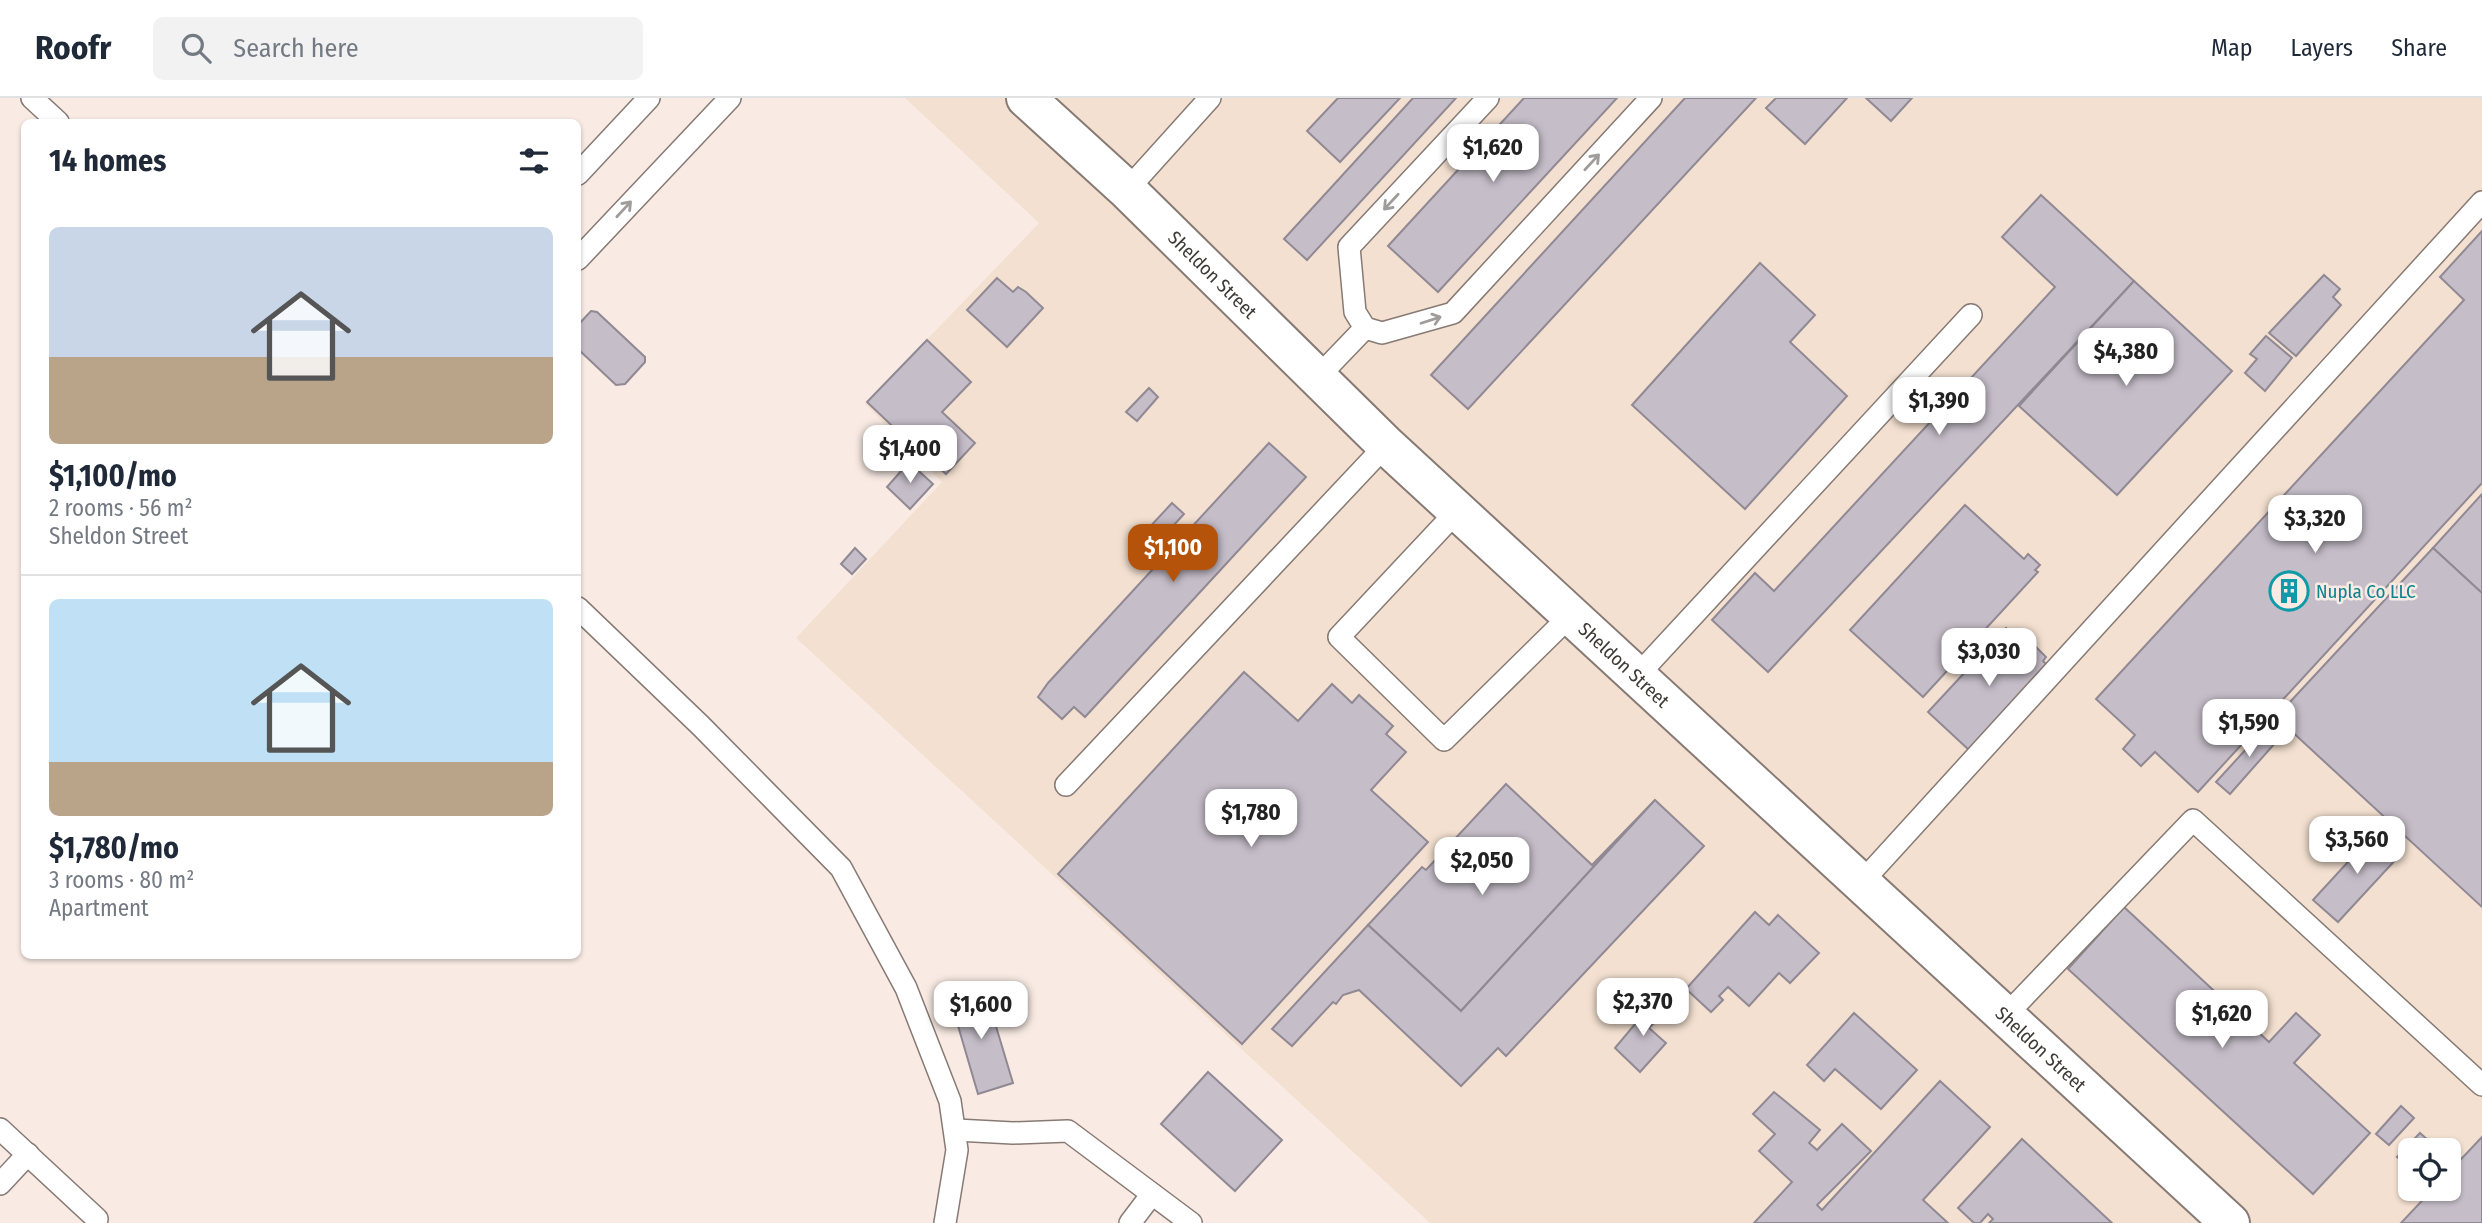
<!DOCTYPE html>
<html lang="en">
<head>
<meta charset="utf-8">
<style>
  body { margin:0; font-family:"Fira Sans Condensed",sans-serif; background:#f2f2f3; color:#1f2937; height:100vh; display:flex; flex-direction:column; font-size:26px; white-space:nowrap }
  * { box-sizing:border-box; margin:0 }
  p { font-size:23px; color:#747a83 }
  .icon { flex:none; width:38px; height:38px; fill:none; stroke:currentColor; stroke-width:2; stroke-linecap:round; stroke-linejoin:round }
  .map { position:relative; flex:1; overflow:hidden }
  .details { position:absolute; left:21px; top:21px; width:560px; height:840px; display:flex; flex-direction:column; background:#fff; border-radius:10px; box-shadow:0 2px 5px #0004 }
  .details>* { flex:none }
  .buttons { position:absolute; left:2398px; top:1040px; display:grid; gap:14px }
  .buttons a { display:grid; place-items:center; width:63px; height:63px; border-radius:10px; background:#fff; box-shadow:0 2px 5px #0004; font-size:35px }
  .price { position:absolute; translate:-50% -60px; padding:0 16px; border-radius:14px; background:#fff; color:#222; font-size:23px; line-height:46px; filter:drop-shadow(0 2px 4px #0008) }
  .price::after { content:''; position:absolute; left:50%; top:42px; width:21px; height:16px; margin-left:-10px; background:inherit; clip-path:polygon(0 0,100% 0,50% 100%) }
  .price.current { background:#b45309; color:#fff }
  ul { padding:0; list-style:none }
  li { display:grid; align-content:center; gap:14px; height:371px; padding:0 28px }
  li+li { border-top:2px solid #e0e1e3 }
  li span { display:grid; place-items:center; height:217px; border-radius:10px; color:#555 }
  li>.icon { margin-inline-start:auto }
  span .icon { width:126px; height:126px; fill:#fffc; stroke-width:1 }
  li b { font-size:30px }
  h2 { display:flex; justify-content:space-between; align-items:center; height:84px; padding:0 28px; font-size:30px }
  header { display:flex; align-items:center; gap:42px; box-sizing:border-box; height:98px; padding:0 35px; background:#fff; border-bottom:2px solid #e0e1e3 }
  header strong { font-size:33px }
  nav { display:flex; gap:38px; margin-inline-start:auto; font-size:24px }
  .search { width:490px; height:63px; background:#f2f2f3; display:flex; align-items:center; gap:18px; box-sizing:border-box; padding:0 24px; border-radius:10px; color:#747a83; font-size:26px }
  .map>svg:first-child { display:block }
</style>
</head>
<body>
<header>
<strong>Roofr</strong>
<div class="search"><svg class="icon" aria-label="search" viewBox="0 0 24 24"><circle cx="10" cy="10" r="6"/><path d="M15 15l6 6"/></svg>Search here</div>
<nav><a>Map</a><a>Layers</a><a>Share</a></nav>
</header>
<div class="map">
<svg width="2482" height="1125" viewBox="0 0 2482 1125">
  <rect width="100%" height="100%" fill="#f9ebe4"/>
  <!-- industrial -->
  <path fill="#f3e0d0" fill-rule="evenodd" d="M905,0H2482V1125H1430L796,540L942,384L865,306L1039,125ZM2410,1052H2448V1090H2410Z"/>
  <!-- building -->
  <g fill="#c5bdc8" stroke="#908994" stroke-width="2">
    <path d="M1338,0H1400L1340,64L1307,33Z"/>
    <path d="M1413,0H1456L1307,162L1284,141Z"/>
    <path d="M1524,0H1617L1438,194L1388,148Z"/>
    <path d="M1685,0H1756L1468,311L1431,277Z"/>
    <path d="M1776,0H1847L1805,46L1766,10Z"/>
    <path d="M1866,0H1912L1891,23Z"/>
    <path d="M2041,97L2134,183L1768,574L1712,522L1755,475L1774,493L2055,189L2002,139Z"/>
    <path d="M2482,133V385L2198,694L2155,654L2141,668L2123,651L2135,637L2096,601L2464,202L2440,179Z"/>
    <path d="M1760,165L1815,217L1790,244L1847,298L1745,411L1632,307Z"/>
    <path d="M2324,177L2340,191L2333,199L2341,207L2296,258L2269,235Z"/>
    <path d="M997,180L1013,194L1018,189L1026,194L1043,210L1007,249L967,212Z"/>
    <path d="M2134,183L2232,273L2117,397L2019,308Z"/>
    <path d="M591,213L597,214L645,259V264L625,286L616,287L578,251V227Z"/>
    <path d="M2266,238L2292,260L2265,293L2245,275L2257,261L2250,256Z"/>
    <path d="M927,242L971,284L942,314L975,345L946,376L912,346L909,349L903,343L906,341L867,304Z"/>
    <path d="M1149,290L1158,299L1137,323L1126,314Z"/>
    <path d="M1269,345L1306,379L1085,619L1074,609L1062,621L1038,599L1048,585Z"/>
    <path d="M909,364L933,386L910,411L887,389Z"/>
    <path d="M2482,396V495L2433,450Z"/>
    <path d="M1172,405L1184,416L1147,456L1135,445Z"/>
    <path d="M1965,407L2024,461L2028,456L2040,467L2035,472L2038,474L1923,599L1850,532Z"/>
    <path d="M855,450L866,461L852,476L841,466Z"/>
    <path d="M2433,450L2482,495V809L2276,619Z"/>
    <path d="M2006,530L2023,546L2028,541L2046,559L2043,563L2047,567L1969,652L1928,614Z"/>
    <path d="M1244,574L1298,623L1332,586L1352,605L1359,597L1393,628L1386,636L1406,654L1371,692L1428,744L1242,946L1058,776Z"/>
    <path d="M2270,625L2283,636L2230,696L2216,684Z"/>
    <path d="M1506,686L1592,767L1655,702L1461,913L1368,827L1422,769L1426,772Z"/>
    <path d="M1655,702L1704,748L1506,958L1498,950L1461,988L1359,892L1343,897L1336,906L1333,904L1292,948L1272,931L1368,827L1461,913Z"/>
    <path d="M2381,728L2388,735L2382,742L2399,758L2338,824L2313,802Z"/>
    <path d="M2124,809L2269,944L2296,915L2320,937L2294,965L2370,1035L2313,1096L2068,871Z"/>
    <path d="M1755,814L1769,827L1778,817L1819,855L1790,885L1779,875L1749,908L1728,889L1719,898L1723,902L1711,914L1686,891Z"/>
    <path d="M972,891L974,899L986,895L1013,985L978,996L949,897Z"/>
    <path d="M1657,900L1668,910L1649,930L1666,945L1640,974L1615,950Z"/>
    <path d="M1854,915L1917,972L1881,1011L1835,971L1824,983L1807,967Z"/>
    <path d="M1208,974L1282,1042L1235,1093L1161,1026Z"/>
    <path d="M1940,983L1990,1029L1923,1102L1948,1125H1754L1792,1084L1759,1053L1775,1036L1753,1016L1774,994L1820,1032L1809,1045L1817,1052L1842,1026L1871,1053L1817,1107L1822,1112Z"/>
    <path d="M2401,1008L2414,1020L2389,1047L2376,1036Z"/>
    <path d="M2420,1035L2437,1050L2410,1052V1070L2397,1059Z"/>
    <path d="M2482,1039V1125H2401L2434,1090H2448V1075Z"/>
    <path d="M2022,1041L2112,1125H1989L1993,1121L1988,1116L1980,1125H1974L1958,1110Z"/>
  </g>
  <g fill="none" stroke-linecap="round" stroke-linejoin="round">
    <!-- service casing -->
    <g stroke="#877a74" stroke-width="24">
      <g id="service">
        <path d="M32,0L58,24"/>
        <path d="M1488,0L1349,149L1355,214L1365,230L1382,235L1453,215L1651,0"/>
        <path d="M578,76L649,0"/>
        <path d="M1127,92L1210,0"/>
        <path d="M578,161L730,0"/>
        <path d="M1316,281L1365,230"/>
        <path d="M1458,412L1339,539L1444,642L1570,518"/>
        <path d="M578,510L701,628L841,770L906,890L950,1003L957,1052L945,1125"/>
        <path d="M1636,579L1971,217"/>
        <path d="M1066,687L1386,347"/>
        <path d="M1861,785L2482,104"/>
        <path d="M2006,917L2193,722L2482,987"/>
        <path d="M0,1031L97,1121"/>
        <path d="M956,1032L1013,1035L1068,1033L1191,1125"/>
        <path d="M0,1086L28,1056"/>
        <path d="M1130,1125L1152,1096"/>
      </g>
    </g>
    <!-- secondary casing -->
    <g stroke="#877a74" stroke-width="42">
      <g id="secondary">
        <path id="s1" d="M1026,0L1127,92L1386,347L2230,1125"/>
      </g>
    </g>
    <!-- service -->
    <use href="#service" stroke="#fff" stroke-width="21"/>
    <!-- secondary -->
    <use href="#secondary" stroke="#fff" stroke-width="38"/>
  </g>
  <!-- one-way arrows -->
  <defs><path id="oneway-shaft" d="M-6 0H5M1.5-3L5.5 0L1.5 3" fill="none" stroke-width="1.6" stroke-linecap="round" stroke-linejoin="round" transform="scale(1.75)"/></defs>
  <g stroke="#a09c9b">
    <use href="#oneway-shaft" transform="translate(1592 64) rotate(-47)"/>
    <use href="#oneway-shaft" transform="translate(1391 104) rotate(133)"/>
    <use href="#oneway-shaft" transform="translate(624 111) rotate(-47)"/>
    <use href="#oneway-shaft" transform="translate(1431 222) rotate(-18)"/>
  </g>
  <!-- icons -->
  <defs>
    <g id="building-ring" transform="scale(2.0125)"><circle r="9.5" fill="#f9ebe4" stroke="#0f9aa8" stroke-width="1.5"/><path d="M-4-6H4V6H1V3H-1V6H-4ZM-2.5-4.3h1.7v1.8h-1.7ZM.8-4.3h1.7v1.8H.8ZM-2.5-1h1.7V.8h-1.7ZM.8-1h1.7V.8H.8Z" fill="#0f9aa8"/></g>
  </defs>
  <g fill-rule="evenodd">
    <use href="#building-ring" x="2289" y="493"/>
  </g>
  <g text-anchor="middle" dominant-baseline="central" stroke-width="5" stroke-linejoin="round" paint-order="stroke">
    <!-- street labels -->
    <g font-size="19" fill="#403a37" stroke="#f9ebe4">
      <text stroke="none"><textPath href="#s1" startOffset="257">Sheldon Street</textPath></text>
      <text stroke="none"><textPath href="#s1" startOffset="824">Sheldon Street</textPath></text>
      <text stroke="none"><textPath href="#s1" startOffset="1391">Sheldon Street</textPath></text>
    </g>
    <!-- culture labels -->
    <g font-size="19" fill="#0d838f" stroke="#f9ebe4" text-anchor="start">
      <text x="2316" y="493">Nupla Co LLC</text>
    </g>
  </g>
</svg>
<div class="buttons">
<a><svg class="icon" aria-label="locate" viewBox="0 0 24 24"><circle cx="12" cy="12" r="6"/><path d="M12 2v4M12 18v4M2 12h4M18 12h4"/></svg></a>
</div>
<b class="price" style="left:1493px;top:86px">$1,620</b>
<b class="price" style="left:2126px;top:290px">$4,380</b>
<b class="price" style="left:1939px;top:339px">$1,390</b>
<b class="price" style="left:910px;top:387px">$1,400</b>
<b class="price" style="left:2315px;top:457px">$3,320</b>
<b class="price current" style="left:1173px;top:486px">$1,100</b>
<b class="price" style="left:1989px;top:590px">$3,030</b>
<b class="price" style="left:2249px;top:661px">$1,590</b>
<b class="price" style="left:1251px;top:751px">$1,780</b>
<b class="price" style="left:2357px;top:778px">$3,560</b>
<b class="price" style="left:1482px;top:799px">$2,050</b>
<b class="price" style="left:1643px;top:940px">$2,370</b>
<b class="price" style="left:981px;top:943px">$1,600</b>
<b class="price" style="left:2222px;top:952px">$1,620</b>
<section class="details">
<h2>14 homes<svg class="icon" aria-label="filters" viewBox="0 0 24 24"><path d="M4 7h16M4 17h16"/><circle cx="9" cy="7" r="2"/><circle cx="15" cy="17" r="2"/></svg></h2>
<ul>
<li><span style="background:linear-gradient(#c9d6e8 60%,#b9a48a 0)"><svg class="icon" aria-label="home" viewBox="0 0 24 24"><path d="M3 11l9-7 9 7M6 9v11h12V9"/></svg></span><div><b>$1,100/mo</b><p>2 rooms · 56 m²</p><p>Sheldon Street</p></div></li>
<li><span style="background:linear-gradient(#bfe0f5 75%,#b9a48a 0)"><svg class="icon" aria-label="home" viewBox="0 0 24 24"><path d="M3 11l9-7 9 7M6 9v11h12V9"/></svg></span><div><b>$1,780/mo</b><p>3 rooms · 80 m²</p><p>Apartment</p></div></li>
</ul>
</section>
</div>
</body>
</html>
